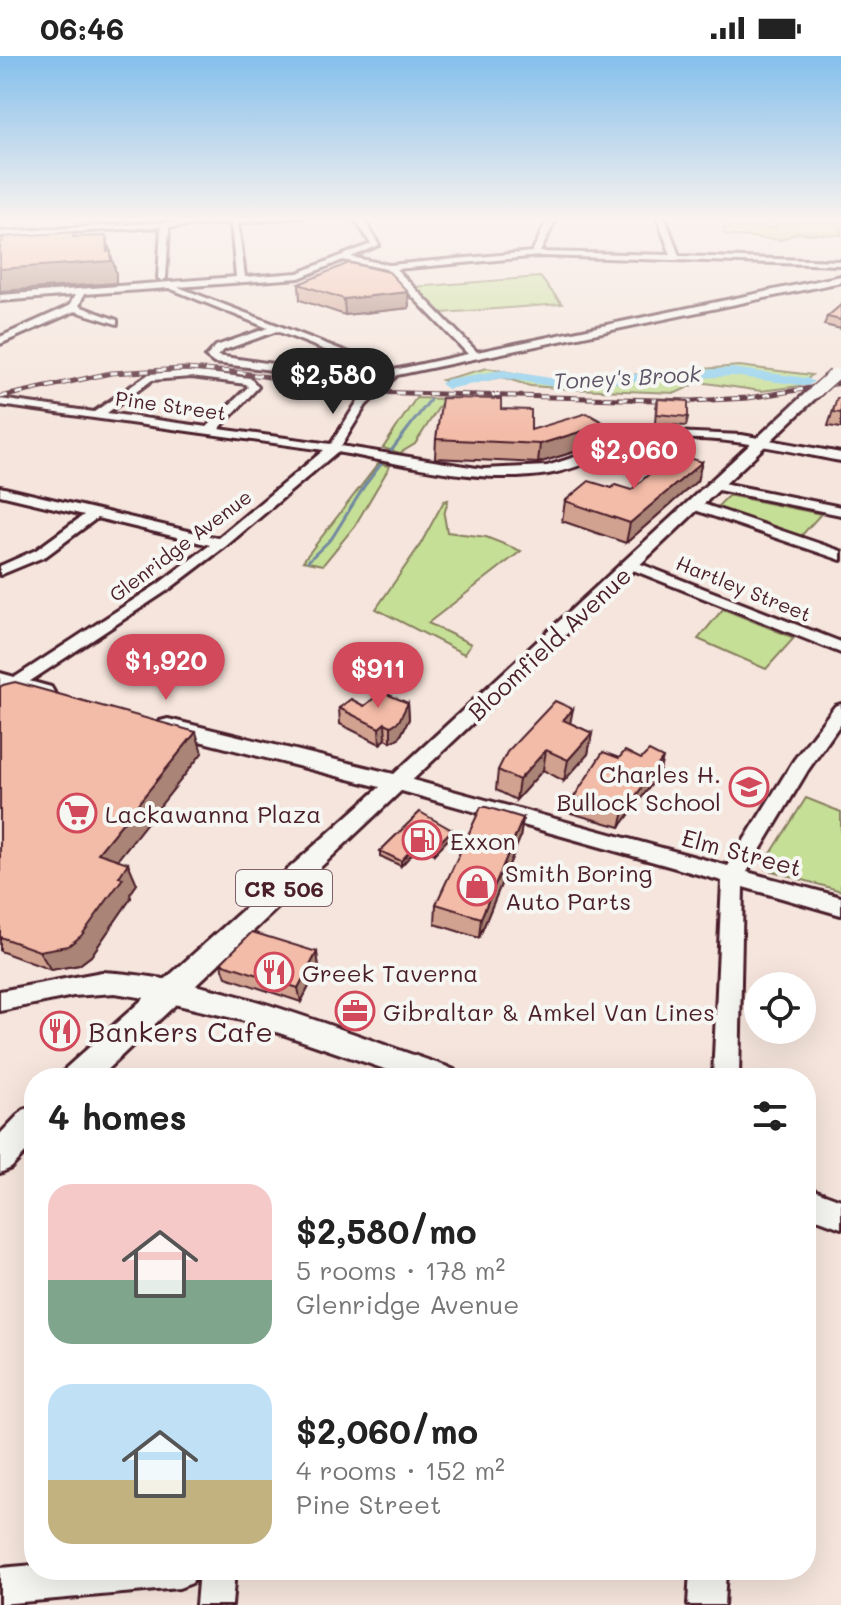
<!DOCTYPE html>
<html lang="en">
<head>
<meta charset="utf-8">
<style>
  body { margin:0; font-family:Mali,sans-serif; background:#f6f6f6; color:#222; height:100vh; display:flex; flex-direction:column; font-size:30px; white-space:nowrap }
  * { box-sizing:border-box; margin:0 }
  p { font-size:26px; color:#767676 }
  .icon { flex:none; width:44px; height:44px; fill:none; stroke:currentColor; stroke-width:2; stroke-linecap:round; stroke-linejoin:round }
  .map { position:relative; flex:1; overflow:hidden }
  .details { position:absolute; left:24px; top:1012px; width:792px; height:512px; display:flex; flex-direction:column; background:#fff; border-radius:32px; box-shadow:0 8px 32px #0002 }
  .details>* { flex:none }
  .buttons { position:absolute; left:744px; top:916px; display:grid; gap:16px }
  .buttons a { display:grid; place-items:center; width:72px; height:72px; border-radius:50%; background:#fff; box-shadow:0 8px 32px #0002; font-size:40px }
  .price { position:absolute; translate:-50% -68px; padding:0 18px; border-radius:28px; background:#d1495b; color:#fff; font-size:26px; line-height:52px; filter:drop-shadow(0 2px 4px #0008) }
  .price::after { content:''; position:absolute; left:50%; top:48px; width:24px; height:18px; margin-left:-12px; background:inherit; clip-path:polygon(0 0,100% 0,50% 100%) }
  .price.active { background:#222; color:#fff }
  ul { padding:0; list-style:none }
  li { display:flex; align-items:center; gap:24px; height:200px; padding:0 24px }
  li span { display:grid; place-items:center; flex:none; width:224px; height:160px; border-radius:24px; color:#555 }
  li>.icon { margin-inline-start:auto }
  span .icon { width:96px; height:96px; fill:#fffc; stroke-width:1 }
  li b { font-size:34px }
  h2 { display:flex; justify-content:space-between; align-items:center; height:96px; padding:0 24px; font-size:34px }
  .status { display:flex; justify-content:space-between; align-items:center; height:56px; padding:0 40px; background:#fff; direction:ltr }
  .status svg { height:22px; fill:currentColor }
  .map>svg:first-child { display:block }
</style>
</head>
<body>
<div class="status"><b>06:46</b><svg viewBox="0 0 49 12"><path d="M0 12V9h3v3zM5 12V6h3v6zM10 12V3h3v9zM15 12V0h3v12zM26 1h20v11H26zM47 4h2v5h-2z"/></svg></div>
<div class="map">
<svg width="841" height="1549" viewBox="0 0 841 1549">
  <rect width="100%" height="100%" fill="#f5e5dc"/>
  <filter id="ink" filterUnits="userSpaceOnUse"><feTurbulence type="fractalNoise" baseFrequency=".0125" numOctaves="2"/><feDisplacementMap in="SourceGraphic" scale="16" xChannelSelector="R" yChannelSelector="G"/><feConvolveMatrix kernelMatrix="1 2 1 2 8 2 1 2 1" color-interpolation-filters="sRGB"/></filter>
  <g filter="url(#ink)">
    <!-- green -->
    <g fill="#c6df96" stroke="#887f60" stroke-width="2">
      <path d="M786,161L840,162L841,179L796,177L781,184L726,179L723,172H776L773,164L790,169Z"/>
      <path d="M540,221L562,248L442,257L413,231Z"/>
      <path d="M739,310L812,319L800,330L761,335L699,326L676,337L574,333L530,330L502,321L453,330L442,324L487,312L556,325Z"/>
      <path d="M416,342L444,343L415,388L400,397L383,392Z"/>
      <path d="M378,408L390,410L354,471L323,509L303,505Z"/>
      <path d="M728,440H732L821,458L801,480L716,452Z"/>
      <path d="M448,444L444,459L447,476L486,481L521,495L428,567L471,588L464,598L376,553L420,489L444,445Z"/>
      <path d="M723,553L794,582L766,613L698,583Z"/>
      <path d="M806,742L841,756V835L765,813V807Z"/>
    </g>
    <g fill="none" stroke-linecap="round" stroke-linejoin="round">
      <!-- stream -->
      <path stroke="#7389a1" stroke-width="3" d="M308,505L332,482L365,429L430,344"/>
      <!-- river -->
      <path fill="#8ed0ef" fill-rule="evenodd" d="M732,312L807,322L814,326L807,330L732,320L556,331L502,322L448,333L440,328L448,323L502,314L556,323Z"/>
      <!-- minor casing -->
      <g stroke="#4a1f2b" stroke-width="6">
        <g id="minor">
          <path d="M258,161H302L238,167L245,221L298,217L371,188L354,161H362L379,189L351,201L389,209L532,196L549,161H557L540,196L671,199L657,161H665L679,200L841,205V209L540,200L396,213L477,296L841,220V226L397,319L366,349L341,390L483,413L547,410L637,381L672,376L742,379L841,397V405C780,394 703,373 641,388C610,395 580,413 548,418C479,429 405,408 337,396L226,490L168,534L0,645V631L158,528L210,489L97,462L46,500L0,519V510L36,494L84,459L0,439V431L218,482L324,394L0,349V343L94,356L149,318L191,315L250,322L258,331L219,373L331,388L358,345L382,322L378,319L382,316L339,300L289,316L214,307L206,301L216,290L268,272L169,232L84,238L79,250L117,264V268L75,255L0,288V281L69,250L75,239L0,245V239L236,221L231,167L169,171L166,222L162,225L158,222L161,171L0,180V176ZM343,204L386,213L468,298L394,314L178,231L299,222ZM277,275L330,296L288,310L217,300L224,294ZM191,321L246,328L248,331L207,371L107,357L152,324Z"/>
          <path d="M718,426L841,451V459L713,433V427Z"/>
          <path d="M697,446L841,495V504L692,453L690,450Z"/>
          <path d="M633,505L841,586V597L628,512L626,509Z"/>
          <path d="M841,648V667L808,714L747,816L841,841V859L743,831L739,1022H713L722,825L398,734L388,727L398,720L728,810L794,704L835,650Z"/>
          <path d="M102,916C220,922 335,973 445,1010L454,1014L458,1022H411L241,964L157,944L115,937L73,940L0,955V935Z"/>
          <path d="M806,1131L841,1144V1172L806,1159Z"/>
          <path d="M34,1509V1514H197L192,1527L179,1532L0,1548V1512Z"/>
          <path d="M199,1514H235L232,1549H196Z"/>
          <path d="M690,1514H726L724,1549H688Z"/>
        </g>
      </g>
      <!-- major casing -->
      <g stroke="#4a1f2b" stroke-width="6">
        <g id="major">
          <path d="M810,333L822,336L98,1022H62L66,1012L380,731L160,675L157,670L160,665L168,663L394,718Z"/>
          <path d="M0,617L51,631L54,636L44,643L0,630Z"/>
          <path d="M34,1050V1088L11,1112L0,1117V1078L23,1054Z"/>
        </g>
      </g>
      <!-- minor -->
      <use href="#minor" fill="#f6f6f2" fill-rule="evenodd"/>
      <!-- major -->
      <use href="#major" fill="#f6f6f2" fill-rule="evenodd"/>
      <!-- rail casing -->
      <g stroke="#4a1f2b" stroke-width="5">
        <path id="rail" d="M0,341L111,317L184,313L235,316L372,336L691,345L748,342L841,327"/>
      </g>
      <!-- rail -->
      <use href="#rail" stroke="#f6f6f2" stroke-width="3" stroke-dasharray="8" stroke-linecap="butt"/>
      <!-- major-bridge casing -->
      <g stroke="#4a1f2b" stroke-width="15" stroke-linecap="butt">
        <path id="major-bridge" d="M815,336L834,319"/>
      </g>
      <!-- major-bridge -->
      <use href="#major-bridge" stroke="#f6f6f2" stroke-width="12"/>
    </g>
    <!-- wall -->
    <g fill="#d1a290" stroke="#4a1f2b" stroke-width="2">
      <path d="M299,228L408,236L409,252L345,259L300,244Z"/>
      <path d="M841,249V273L824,269L827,261Z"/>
      <path d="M837,342H841V372L828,370Z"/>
      <path d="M658,343L688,361L686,370L655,368L656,352Z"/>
      <path d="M501,353L531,374L606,368L603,387L538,407L435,402L436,383Z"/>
      <path d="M702,406L697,425L626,487L562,465L565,445L612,432L631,434Z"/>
      <path d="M0,631L202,697L117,804L137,828L130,838L131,842L91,900L79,909L51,914L0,895Z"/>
      <path d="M408,647L409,663L400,681L391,686L386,683L380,688L340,668L339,652Z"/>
      <path d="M570,667L592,677L588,698L564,725L543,714L516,744L496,734L498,714Z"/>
      <path d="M659,718L620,771L571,757L574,741Z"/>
      <path d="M420,756L452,779L434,798L420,789L401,810L380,800V795Z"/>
      <path d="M523,762L520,782L479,882L435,868L436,848Z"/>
      <path d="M221,907L319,911L301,946L226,921Z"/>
    </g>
    <!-- shaded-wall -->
    <g fill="#aa8476" stroke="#4a1f2b" stroke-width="2">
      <path d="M106,180L116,217V227L0,235V213L107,196Z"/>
      <path d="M408,236L409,252L345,259L344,243Z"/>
      <path d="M606,368L603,387L538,407L540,388Z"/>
      <path d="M702,406L697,425L626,487L630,467Z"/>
      <path d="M408,647L409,663L400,681L391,686V670Z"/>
      <path d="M573,653L569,673L563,664Z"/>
      <path d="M385,667L386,683L380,688L379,672Z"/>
      <path d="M196,676L202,697L107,817L98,797Z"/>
      <path d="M592,677L588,698L564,725L568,704Z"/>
      <path d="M546,694L543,714L516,744L519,724Z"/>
      <path d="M663,702L659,718L620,771L624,756Z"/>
      <path d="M523,762L520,782L479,882L481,862Z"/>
      <path d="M452,774V779L434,798V792Z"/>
      <path d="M420,784V789L401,810V805Z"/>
      <path d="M128,807L137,828L130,838L131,842L91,900L79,909L51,914L39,895Z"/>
      <path d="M317,896L319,911L301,946L298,932Z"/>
    </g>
    <!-- building -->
    <g fill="#f3bca8" stroke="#4a1f2b" stroke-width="2">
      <path d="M74,176L73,181H76L106,180L107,196L111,195V205L0,213V186H2L4,181Z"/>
      <path d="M349,207L389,216L408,236L344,243L299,228Z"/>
      <path d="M841,249V264L827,261Z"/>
      <path d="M442,342L501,343V353L531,354V374L587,357L606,368L540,388L436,383Z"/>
      <path d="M837,342H841V357L833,356Z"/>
      <path d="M658,343L688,345V361L657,358Z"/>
      <path d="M673,397L702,406L630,467L565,445L589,425L612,432L615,429L631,434Z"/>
      <path d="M15,626L196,676L98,797L128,807L119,821L123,822L81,880L68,890L39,895L0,881V631L3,629Z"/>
      <path d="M382,636L408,647L399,665L391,670L385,667L379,672L339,652L351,643L364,650Z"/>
      <path d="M555,645L573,653L563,664L592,677L568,704L546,694L519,724L498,714L507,696Z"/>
      <path d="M625,695L641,703L649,695L663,702L624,756L574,741L603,696L619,702Z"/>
      <path d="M481,751H486L523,762L481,862L436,848Z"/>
      <path d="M420,756L452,774L434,792L420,784L401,805L380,795Z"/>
      <path d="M252,876L317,896L298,932L221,907Z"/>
    </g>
  </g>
  <!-- sky -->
  <linearGradient id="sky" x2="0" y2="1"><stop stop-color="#84bfeb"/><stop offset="0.43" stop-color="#faf3ef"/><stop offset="1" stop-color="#faf3ef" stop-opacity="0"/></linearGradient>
  <rect width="841" height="378" fill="url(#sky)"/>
  <!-- icons -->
  <defs>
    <g id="school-ring" transform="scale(2)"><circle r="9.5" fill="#f6f6f2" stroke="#d1495b" stroke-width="1.5"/><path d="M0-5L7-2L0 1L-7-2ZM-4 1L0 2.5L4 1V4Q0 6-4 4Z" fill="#d1495b"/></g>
    <g id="supermarket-ring" transform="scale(2)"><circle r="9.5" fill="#f6f6f2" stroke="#d1495b" stroke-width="1.5"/><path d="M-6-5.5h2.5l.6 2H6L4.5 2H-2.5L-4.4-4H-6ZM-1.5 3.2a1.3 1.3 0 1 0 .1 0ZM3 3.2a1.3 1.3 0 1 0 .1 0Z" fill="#d1495b"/></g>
    <g id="fuel-ring" transform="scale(2)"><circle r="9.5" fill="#f6f6f2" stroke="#d1495b" stroke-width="1.5"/><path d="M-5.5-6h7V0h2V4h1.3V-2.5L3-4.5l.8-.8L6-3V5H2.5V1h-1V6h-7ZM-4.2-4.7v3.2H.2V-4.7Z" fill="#d1495b"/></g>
    <g id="shop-ring" transform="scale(2)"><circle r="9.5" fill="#f6f6f2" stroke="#d1495b" stroke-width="1.5"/><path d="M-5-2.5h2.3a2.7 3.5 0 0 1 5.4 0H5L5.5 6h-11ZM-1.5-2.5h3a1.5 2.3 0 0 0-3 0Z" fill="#d1495b"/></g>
    <g id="restaurant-ring" transform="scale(2)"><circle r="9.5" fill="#f6f6f2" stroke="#d1495b" stroke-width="1.5"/><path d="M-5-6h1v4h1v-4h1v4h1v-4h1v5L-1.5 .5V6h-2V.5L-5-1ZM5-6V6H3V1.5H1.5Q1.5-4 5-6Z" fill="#d1495b"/></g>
    <g id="office-ring" transform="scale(2)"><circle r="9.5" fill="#f6f6f2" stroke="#d1495b" stroke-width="1.5"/><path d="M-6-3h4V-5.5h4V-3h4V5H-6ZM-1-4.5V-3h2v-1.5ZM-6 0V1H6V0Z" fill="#d1495b"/></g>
  </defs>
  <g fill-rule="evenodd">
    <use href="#school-ring" x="749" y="731"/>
    <use href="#supermarket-ring" x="77" y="757"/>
    <use href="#fuel-ring" x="422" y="784"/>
    <use href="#shop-ring" x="477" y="830"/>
    <use href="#restaurant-ring" x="274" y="916"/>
    <use href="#office-ring" x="355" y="955"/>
    <use href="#restaurant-ring" x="60" y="975"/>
  </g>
  <g text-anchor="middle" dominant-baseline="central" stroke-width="8" stroke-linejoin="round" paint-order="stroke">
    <!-- far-street labels -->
    <g font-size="20" fill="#4a1f2b" stroke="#f6f6f2">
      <text transform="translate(171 349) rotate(8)">Pine Street</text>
      <text transform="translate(180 489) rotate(-37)">Glenridge Avenue</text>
      <text transform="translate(744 532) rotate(22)">Hartley Street</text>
    </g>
    <!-- far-water labels -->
    <g font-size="22" font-style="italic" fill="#5e5466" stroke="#f6f6f2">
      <text transform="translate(627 321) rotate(-3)">Toney's Brook</text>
    </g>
    <!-- shield labels -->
    <rect fill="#f6f6f2" stroke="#7e6067" stroke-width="2" x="236" y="814" width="96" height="36" rx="6"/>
    <g font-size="22" font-weight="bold" fill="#4a1f2b">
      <text x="284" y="832">CR 506</text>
    </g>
    <!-- street labels -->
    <g font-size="24" fill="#4a1f2b" stroke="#f6f6f2">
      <text transform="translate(549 587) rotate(-43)">Bloomfield Avenue</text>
      <text transform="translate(742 796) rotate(15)">Elm Street</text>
    </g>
    <!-- poi labels -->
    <g font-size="24" fill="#4a1f2b" stroke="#f6f6f2" text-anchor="start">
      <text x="721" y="717" text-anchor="end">Charles H.<tspan x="721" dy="28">Bullock School</tspan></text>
      <text x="105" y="757">Lackawanna Plaza</text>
      <text x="450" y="784">Exxon</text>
      <text x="505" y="816">Smith Boring<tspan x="505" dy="28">Auto Parts</tspan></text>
      <text x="302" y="916">Greek Taverna</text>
      <text x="383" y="955">Gibraltar &amp; Amkel Van Lines</text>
    </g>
    <!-- near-poi labels -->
    <g font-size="28" fill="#4a1f2b" stroke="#f6f6f2" text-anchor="start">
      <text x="88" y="975">Bankers Cafe</text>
    </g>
  </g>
</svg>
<div class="buttons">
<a><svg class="icon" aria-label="locate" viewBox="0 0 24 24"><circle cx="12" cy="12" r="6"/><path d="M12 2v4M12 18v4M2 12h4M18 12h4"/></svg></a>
</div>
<b class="price active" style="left:333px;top:360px">$2,580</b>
<b class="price" style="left:634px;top:435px">$2,060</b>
<b class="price" style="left:166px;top:646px">$1,920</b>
<b class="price" style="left:378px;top:654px">$911</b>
<section class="details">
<h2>4 homes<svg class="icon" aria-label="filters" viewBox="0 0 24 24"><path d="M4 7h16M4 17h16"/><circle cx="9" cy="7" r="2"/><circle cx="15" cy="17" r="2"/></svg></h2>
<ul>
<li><span style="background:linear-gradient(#f6c9c9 60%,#7fa58c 0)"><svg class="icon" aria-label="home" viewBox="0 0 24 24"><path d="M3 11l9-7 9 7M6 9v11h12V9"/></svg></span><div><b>$2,580/mo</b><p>5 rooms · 178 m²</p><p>Glenridge Avenue</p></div></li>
<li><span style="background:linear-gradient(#bfe0f5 60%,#c2b280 0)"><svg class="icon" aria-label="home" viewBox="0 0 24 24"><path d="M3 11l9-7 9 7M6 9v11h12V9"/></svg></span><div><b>$2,060/mo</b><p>4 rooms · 152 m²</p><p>Pine Street</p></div></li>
</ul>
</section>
</div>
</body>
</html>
